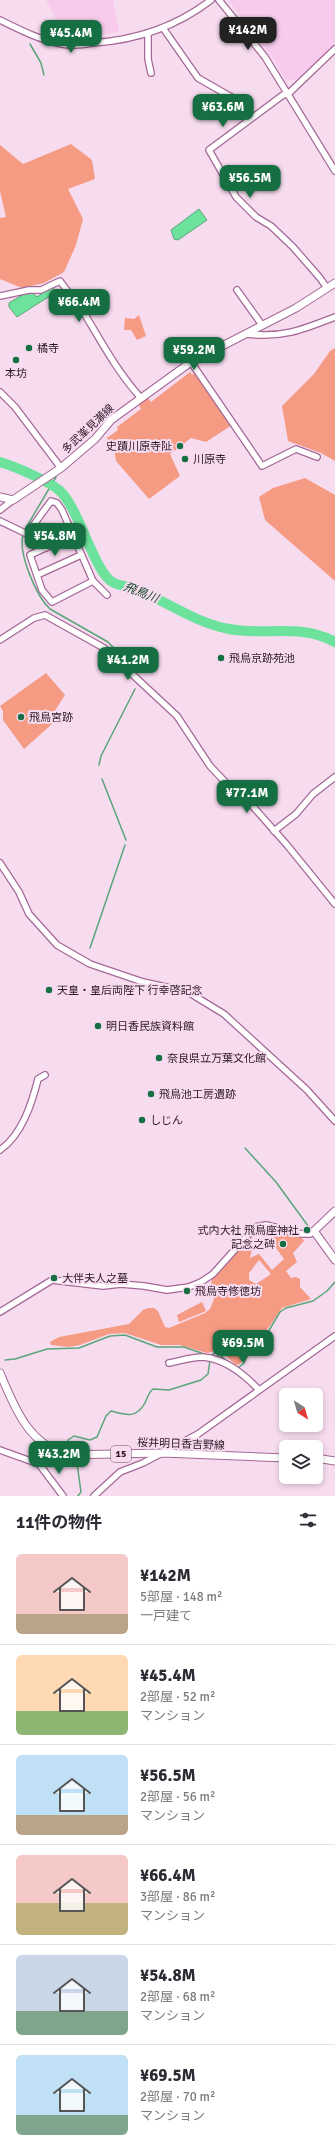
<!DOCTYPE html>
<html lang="ja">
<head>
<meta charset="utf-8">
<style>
  body { margin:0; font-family:Signika,"Noto Sans JP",sans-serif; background:#f7f7f7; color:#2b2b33; height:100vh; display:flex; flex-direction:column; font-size:15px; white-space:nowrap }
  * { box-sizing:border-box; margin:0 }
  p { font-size:13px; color:#7c7c81 }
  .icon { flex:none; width:22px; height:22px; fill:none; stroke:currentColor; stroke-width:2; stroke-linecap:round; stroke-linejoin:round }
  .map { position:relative; height:1496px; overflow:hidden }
  .sheet { display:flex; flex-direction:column; background:#fff; flex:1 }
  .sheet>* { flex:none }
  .needle { width:26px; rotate:143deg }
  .controls { position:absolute; left:279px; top:1388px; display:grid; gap:8px }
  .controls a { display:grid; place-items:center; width:44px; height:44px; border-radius:6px; background:#fff; box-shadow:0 2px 6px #0003; font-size:20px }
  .price { position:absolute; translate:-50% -34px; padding:0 9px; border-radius:8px; background:#166f42; color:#fff; font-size:13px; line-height:26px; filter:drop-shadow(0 1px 2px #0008) }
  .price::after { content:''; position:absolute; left:50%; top:24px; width:12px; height:9px; margin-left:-6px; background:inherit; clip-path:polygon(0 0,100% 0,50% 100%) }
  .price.selected { background:#222; color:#fff }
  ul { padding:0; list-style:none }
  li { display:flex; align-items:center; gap:12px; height:100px; padding:0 16px }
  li+li { border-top:1px solid #e1e1e2 }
  li span { display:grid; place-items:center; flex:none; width:112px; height:80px; border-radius:6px; color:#555 }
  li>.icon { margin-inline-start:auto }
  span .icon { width:48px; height:48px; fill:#fffc; stroke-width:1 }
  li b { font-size:17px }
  h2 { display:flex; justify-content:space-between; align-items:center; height:48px; padding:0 16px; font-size:17px }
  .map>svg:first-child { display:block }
</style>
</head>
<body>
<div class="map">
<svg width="335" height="1496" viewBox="0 0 335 1496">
  <rect width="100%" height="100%" fill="#f7dbef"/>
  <!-- built -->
  <g fill="#f8cbec">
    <path d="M46,0H113L119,32L80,39L66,38Z"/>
    <path d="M228,0H335V45L297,79L286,81L274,60Z"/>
  </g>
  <!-- green -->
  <g fill="#f69b83" fill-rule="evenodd">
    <path d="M71,144L92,160L95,179L68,189L83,219L76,245L64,272L44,283L22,288L0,279V218L6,217L0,191V145L23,164Z"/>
    <path d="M139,315L146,336L137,340L131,330H124L125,318L134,319Z"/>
    <path d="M335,348V461L321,453L288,441L282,406L314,374L330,351Z"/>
    <path d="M190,372L192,375L195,372L232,425L206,442L191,438L170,454L180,476L149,499L116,461L114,448L107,438L118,430L117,427L141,409L139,405L148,398L151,402Z"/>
    <path d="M305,478L335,495V581L265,520L259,497L273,488Z"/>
    <path d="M46,673L65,695L52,715L55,719L52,724L24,749L3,720V711L0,706Z"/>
    <path d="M265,1226L301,1236L304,1241L293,1253L297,1262L286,1271L291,1278L296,1277L300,1279V1287L311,1299L282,1308L269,1327L249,1349L240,1364L236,1365L219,1350L207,1353L180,1345H161L125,1333L109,1334L80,1345L68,1347L51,1345L50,1342L59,1337L129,1324L143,1310L148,1308H154L158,1311L165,1327L169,1328L205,1313L210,1309L214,1299L210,1286L212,1279L254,1231ZM260,1230L265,1234V1239L271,1241L284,1259L272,1270L259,1254L250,1258L252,1249L248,1241ZM259,1260L271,1274L256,1284L249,1280V1273Z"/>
    <path d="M202,1302L206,1311L179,1322L177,1315Z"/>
  </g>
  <!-- water -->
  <g fill="#6ce29d" stroke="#5aa57a">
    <path d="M199,209L207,220L178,240L174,239L171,230Z"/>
    <path d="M52,286L56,292L17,317L9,307V303L27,292L33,293L37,297Z"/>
  </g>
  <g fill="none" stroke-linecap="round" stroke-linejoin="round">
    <!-- stream -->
    <g stroke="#5aa57a" stroke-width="1.5">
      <path d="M30,44L41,63L44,75"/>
      <path d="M24,531L56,477"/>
      <path d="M23,535C18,553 36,596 50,609L108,642L131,666"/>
      <path d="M99,765L101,756L135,689"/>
      <path d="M102,779L126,840"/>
      <path d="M90,948L125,845"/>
      <path d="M245,1148L276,1182L311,1230"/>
      <path d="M211,1357L214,1353H218L229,1363"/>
      <path d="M5,1360L15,1359L47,1349L79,1348L110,1336L125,1335L157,1347H184L207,1355"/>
      <path d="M238,1368L244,1363L252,1346L268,1332L280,1312L286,1308L313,1301L327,1291L335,1282"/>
      <path d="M67,1446L68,1440L74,1436L90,1440L97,1437L106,1416L111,1411C126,1415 136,1419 145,1403C147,1398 149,1392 153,1389L169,1390L201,1380L208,1374L210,1360"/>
      <path d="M77,1463L81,1492L78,1496"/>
    </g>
    <!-- river -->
    <path stroke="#6ce29d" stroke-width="10" d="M0,462C14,466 49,481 60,491C80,510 95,575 114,583C124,587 134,587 143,592C172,605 197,623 229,629C265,636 300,623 335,642"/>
    <!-- minor casing -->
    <g stroke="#a56897" stroke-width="8">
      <g id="minor">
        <path d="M219,0L265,57L335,171"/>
        <path d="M0,20C22,31 44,42 68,45C76,46 85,44 93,43C136,40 176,27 211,0"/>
        <path d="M163,28L198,78L233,98L247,120"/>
        <path d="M148,33V59L151,73"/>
        <path d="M327,288L320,278L293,247L271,226L256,217L236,197L209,150L283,95L288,94L335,49"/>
        <path d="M237,290L262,325"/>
        <path d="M0,296L29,290H41L60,281C68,292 77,302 84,313C102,343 117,371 140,397"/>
        <path d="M247,334C283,338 302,330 335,317"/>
        <path d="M191,362L262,466L296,449L317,457"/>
        <path d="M0,392L15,407L61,468"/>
        <path d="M0,510L13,500"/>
        <path d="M0,521L27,534L51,501L57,503L62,510L93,581L107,595"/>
        <path d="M32,526L36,529L46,548"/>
        <path d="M73,535L30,555L42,590L52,602L93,581"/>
        <path d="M37,575L81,555"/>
        <path d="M0,640L34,618L45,615L104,648L177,716L210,766L229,786L241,793L287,845L335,904"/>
        <path d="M274,831L296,814L313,794L335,777"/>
        <path d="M0,863L19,892L29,914L57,945L90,964L143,982L188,992L224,1014L307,1090L335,1121"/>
        <path d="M0,1150C22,1135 32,1103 38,1079L45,1075"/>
        <path d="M0,1312L52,1280L103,1286L121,1284L144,1286L167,1290L189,1287L201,1282L213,1274L255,1227L266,1225L302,1234H310L314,1231"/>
        <path d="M169,1363C179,1361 192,1357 203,1357C226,1359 244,1374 259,1390"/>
        <path d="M0,1450L39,1464L63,1496"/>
        <path d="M94,1496L120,1472L143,1463L198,1434L335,1336"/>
      </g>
    </g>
    <!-- major casing -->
    <g stroke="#a56897" stroke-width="9">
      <g id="major">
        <path d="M0,497L13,500L61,468L95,439L111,420L191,362L296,308L335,283"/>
        <path d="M335,1211L314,1231L335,1260"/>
        <path d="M0,1373C15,1408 27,1442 66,1455L162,1453L286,1458"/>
        <path d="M316,1458L335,1461"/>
      </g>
    </g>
    <!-- minor -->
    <use href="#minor" stroke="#fff" stroke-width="5.5"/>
    <!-- major -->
    <use href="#major" stroke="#fff" stroke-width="7"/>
  </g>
  <!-- markers -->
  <g fill="#166f42" stroke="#f7dbef" stroke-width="1.5">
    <circle cx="29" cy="348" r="4"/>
    <circle cx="16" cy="360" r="4"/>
    <circle cx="180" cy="446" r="4"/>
    <circle cx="185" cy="459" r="4"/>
    <circle cx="221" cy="658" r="4"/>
    <circle cx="21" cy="717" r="4"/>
    <circle cx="49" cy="990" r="4"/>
    <circle cx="98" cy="1026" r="4"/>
    <circle cx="159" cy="1058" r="4"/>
    <circle cx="151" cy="1094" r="4"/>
    <circle cx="142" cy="1120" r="4"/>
    <circle cx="307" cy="1230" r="4"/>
    <circle cx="283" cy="1244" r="4"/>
    <circle cx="54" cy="1278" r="4"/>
    <circle cx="187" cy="1291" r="4"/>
  </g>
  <g text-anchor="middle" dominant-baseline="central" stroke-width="4" stroke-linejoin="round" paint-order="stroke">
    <!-- shield labels -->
    <rect fill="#f7dbef" stroke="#6b5265" stroke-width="1" x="111" y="1446" width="20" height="16" rx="3"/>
    <g font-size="10" font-weight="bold" fill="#2f172a">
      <text x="121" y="1454">15</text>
    </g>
    <!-- poi labels -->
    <g font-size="11" fill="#2f172a" stroke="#f7dbef" text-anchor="start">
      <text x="37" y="348">橘寺</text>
      <text x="16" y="373" text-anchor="middle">本坊</text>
      <text x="172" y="446" text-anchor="end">史蹟川原寺阯</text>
      <text x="193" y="459">川原寺</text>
      <text x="229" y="658">飛鳥京跡苑池</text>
      <text x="29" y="717">飛鳥宮跡</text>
      <text x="57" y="990">天皇・皇后両陛下 行幸啓記念</text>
      <text x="106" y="1026">明日香民族資料館</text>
      <text x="167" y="1058">奈良県立万葉文化館</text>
      <text x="159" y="1094">飛鳥池工房遺跡</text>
      <text x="150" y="1120">しじん</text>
      <text x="299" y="1230" text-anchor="end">式内大社 飛鳥座神社</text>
      <text x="275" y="1244" text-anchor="end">記念之碑</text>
      <text x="62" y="1278">大伴夫人之墓</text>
      <text x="195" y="1291">飛鳥寺修徳坊</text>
    </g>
    <!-- street labels -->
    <g font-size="11" fill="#2f172a" stroke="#f7dbef">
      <text transform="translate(88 429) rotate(-43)">多武峯見瀬線</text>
      <text transform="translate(181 1444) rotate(2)">桜井明日香吉野線</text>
    </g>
    <!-- water labels -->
    <g font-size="12" font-style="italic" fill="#18492e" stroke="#f7dbef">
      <text transform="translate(141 593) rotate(21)">飛鳥川</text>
    </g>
  </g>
</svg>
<div class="controls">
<a><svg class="needle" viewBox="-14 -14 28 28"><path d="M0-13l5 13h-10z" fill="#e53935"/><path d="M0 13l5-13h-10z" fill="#7c7c81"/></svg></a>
<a><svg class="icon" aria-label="layers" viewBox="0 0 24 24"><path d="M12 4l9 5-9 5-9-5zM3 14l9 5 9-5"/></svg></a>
</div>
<b class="price selected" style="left:248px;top:51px">¥142M</b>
<b class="price" style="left:71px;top:54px">¥45.4M</b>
<b class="price" style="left:223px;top:128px">¥63.6M</b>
<b class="price" style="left:250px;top:199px">¥56.5M</b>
<b class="price" style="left:79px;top:323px">¥66.4M</b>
<b class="price" style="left:194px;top:371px">¥59.2M</b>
<b class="price" style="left:55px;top:557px">¥54.8M</b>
<b class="price" style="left:128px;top:681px">¥41.2M</b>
<b class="price" style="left:247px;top:814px">¥77.1M</b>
<b class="price" style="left:243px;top:1364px">¥69.5M</b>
<b class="price" style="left:59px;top:1475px">¥43.2M</b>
</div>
<section class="sheet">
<h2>11件の物件<svg class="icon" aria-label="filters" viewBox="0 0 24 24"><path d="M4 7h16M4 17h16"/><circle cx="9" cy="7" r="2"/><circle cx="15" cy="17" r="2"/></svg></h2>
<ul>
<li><span style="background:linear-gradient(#f6c9c9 75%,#b9a48a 0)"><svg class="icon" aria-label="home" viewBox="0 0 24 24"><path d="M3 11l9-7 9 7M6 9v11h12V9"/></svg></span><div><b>¥142M</b><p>5部屋 · 148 m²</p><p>一戸建て</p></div></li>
<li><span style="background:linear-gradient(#ffd9b3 70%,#8fb573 0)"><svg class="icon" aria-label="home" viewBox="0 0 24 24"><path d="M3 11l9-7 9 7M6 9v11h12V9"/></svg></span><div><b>¥45.4M</b><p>2部屋 · 52 m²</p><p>マンション</p></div></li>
<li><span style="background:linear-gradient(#bfe0f5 75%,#b9a48a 0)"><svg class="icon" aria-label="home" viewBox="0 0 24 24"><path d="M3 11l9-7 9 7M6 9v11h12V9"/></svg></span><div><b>¥56.5M</b><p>2部屋 · 56 m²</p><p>マンション</p></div></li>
<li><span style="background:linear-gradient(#f6c9c9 60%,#c2b280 0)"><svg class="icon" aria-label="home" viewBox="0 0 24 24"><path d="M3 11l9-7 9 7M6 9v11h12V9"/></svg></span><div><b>¥66.4M</b><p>3部屋 · 86 m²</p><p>マンション</p></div></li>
<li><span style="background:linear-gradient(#c9d6e8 70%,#7fa58c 0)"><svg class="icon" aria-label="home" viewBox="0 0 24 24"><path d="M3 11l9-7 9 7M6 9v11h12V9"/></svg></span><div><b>¥54.8M</b><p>2部屋 · 68 m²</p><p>マンション</p></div></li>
<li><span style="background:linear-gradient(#bfe0f5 75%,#7fa58c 0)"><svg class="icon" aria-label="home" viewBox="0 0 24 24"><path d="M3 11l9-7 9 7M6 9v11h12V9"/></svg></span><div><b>¥69.5M</b><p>2部屋 · 70 m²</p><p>マンション</p></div></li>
</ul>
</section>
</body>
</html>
